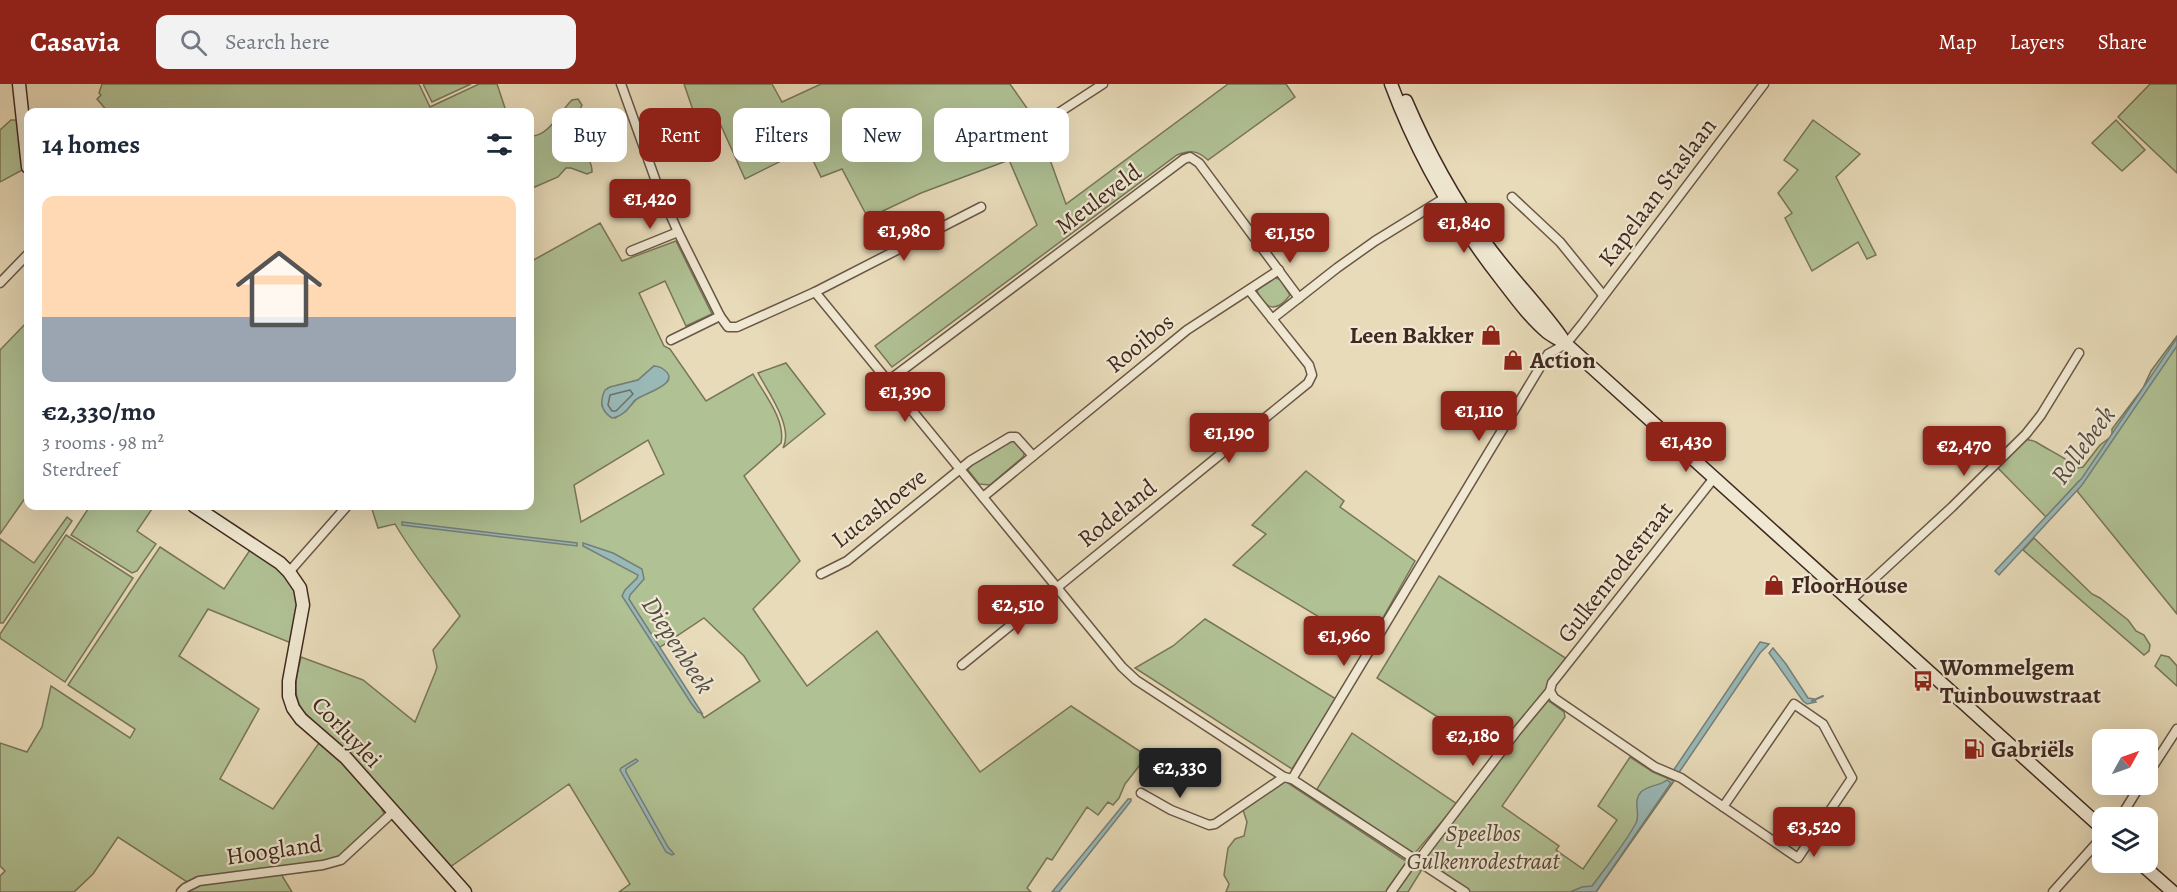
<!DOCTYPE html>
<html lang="en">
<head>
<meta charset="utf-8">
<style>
  body { margin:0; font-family:Alegreya,serif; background:#f2f2f3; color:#1f2937; height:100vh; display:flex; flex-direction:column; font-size:22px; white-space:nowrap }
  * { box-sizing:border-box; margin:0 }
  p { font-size:20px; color:#747a83 }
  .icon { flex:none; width:33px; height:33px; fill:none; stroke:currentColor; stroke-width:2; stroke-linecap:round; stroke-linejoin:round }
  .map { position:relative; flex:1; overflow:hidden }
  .panel { position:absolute; left:24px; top:24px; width:510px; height:402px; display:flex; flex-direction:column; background:#fff; border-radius:12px; box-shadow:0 6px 24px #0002 }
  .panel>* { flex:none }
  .hud { position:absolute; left:552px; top:24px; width:570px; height:54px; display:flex; gap:12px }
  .needle { width:39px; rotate:50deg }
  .controls { position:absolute; left:2092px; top:645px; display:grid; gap:12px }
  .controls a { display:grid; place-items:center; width:66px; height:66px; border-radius:12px; background:#fff; box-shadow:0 6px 24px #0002; font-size:30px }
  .price { position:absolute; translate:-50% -51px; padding:0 14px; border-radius:6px; background:#8f2418; color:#fff; font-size:20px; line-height:39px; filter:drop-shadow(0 2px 3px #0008) }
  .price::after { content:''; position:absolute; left:50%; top:36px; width:18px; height:14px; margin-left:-9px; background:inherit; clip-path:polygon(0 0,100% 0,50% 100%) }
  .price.active { background:#222; color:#fff }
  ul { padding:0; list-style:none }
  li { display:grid; align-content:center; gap:12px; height:318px; padding:0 18px }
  li span { display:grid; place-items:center; height:186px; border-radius:12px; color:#555 }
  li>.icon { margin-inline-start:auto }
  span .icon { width:108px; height:108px; fill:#fffc; stroke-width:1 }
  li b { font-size:26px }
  h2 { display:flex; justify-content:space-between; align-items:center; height:72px; padding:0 18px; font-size:26px }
  .pill { padding:0 21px; border-radius:12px; background:#fff; box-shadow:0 6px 24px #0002; font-size:21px; line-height:54px }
  .pill.active { background:#8f2418; color:#fff }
  header { display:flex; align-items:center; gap:36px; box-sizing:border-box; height:84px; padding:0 30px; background:#8f2418; color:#fff }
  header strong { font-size:28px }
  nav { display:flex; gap:33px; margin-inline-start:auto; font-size:21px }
  .search { width:420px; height:54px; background:#f2f2f3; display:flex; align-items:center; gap:15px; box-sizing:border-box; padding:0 21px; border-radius:12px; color:#747a83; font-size:22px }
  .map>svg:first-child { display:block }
</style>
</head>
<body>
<header>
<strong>Casavia</strong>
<div class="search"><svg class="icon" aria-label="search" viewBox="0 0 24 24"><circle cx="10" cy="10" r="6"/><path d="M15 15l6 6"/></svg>Search here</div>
<nav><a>Map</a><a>Layers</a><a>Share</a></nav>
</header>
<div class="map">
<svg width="2177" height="808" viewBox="0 0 2177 808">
  <rect width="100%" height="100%" fill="#e8dbb9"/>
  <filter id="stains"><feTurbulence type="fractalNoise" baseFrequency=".00333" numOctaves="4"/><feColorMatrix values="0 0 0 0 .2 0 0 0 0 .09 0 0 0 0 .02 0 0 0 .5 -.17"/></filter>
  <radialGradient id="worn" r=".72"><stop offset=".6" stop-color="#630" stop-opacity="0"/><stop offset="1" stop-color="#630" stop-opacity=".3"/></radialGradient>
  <!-- green -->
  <g fill="#b0c194" stroke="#78755a" stroke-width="1.5" fill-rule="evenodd">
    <path d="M102,0H419L430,23L479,0H497L505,24L501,28H108L97,15L101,11L99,9Z"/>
    <path d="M423,0H471L432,18Z"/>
    <path d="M684,0H772L782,18L821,0H1010L1036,37L1066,120L1228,0H1286L1295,13L1208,76C1197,66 1190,66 1177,71L892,283L875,262L1037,141L1009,76L921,109L868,134L842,85L821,93L807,64L745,95L714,26L696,35Z"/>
    <path d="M2150,0H2177V89L2118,33Z"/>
    <path d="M578,15L582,21L574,37L584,55L579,66C587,73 592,77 592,88L587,90L571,84H566L558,93L530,105V52C549,53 560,27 572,16Z"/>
    <path d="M11,36H17L24,85L0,98V46Z"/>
    <path d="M1813,36L1860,70L1836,93L1876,171L1867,175L1858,158L1812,187L1785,134L1792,129L1778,109L1798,86L1784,76Z"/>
    <path d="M2116,36L2145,66L2122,87L2092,59Z"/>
    <path d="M600,139L622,177L676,157L712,230L686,242L665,197L639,209L664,262L670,265L706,317L753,290C764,310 786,336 781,359L744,392L800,477L753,525L807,602L877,547L980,688L1071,622L1147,672L1125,700L1119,714L1113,721L1108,718L1098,731L1087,723L1052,776L1047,774L1027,804L1031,808H619L630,800L569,700L450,783L302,626C292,608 296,593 301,573L363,596L415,638L435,589L437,583L433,566L460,532C438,501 414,473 395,440L378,444L371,422H530V178ZM654,282L667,289L668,295L650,308L640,311L626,327L615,334L602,322L603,312L608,304L638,296ZM648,356L664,390L581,438L574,401ZM704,534L744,572L760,597L704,634L659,564Z"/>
    <path d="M1275,194L1280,195L1290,211C1277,229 1265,226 1257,207L1260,202Z"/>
    <path d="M28,237V410L0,450V266Z"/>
    <path d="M2177,252V530L2077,407L2081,401L2079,397L2046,433L1995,381L2023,354C2028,357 2030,355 2036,358C2050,367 2065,373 2078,384L2083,383L2100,361L2112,352V345L2143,304L2151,287Z"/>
    <path d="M786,279L825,330L783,364C794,343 768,308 758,289Z"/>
    <path d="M1012,355L1025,368L1023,373L990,401L979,400L968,386L970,380Z"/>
    <path d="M1306,387L1344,417L1340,423L1415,477L1367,562L1233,481L1266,450L1252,441Z"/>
    <path d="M90,422H154L137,447L156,460L137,487L132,489L71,451Z"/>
    <path d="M67,433L72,437L3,539H0V455L34,479Z"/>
    <path d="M66,451L133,494L65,598L0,554V550Z"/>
    <path d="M2034,454L2092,510L2100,514L2128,536L2136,547L2144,551L2150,561L2149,567L2144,571L2023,466Z"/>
    <path d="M160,463L224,505L250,466C269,478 299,494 298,521C297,534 293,547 291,559L208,525L179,572L259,625L220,695L273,725L319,659L339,676L381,723L384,730L383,734L343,772L322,778L197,793L187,798L118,753L93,790L74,808H0V792L5,787L0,782V659L27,668L42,643L51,602L130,654L135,645L68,601Z"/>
    <path d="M1439,492L1567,575L1542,612L1564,628L1565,633L1502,722L1559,762L1556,766L1583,785L1617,736L1598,722L1630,673L1653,688L1674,697L1596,808H1465L1418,777L1497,671L1377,594Z"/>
    <path d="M1205,535L1336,615L1292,685L1135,584L1173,562Z"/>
    <path d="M2161,571L2169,573L2177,582V602L2155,582Z"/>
    <path d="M1352,649L1457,720L1415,769L1411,768L1317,705Z"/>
    <path d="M1285,697L1421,787L1408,808H1226L1229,800L1224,791L1228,764L1235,755L1244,752L1247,738L1243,726Z"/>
    <path d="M281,790L292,808H188L204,799Z"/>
  </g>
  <!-- water -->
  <g fill="#99b9b7" stroke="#757f7b" stroke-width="1.5">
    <path d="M2177,254V262L2082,401L1999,491L1995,487L2082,394Z"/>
    <path d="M654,282C658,283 660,282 663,285C685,300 640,310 634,317C628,325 623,332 612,334C601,327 599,318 605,306L610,303L638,296Z"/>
    <path d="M402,438L577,459V462L402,441Z"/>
    <path d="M583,459L613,469L642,485L644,495L630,511L629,515L702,629L698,628L691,619L622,512L625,506L637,494L638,491L583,462Z"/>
    <path d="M1760,558L1769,560L1760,569L1678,690L1673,687Z"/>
    <path d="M1773,564L1786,580L1808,614L1814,615L1816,618L1807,620L1803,617L1769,569Z"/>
    <path d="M636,675L638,677L626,685V688L668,763L674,770L672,771L666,768L620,686L621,684Z"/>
    <path d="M1667,696L1671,699L1596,808H1570L1582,803L1592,802C1607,782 1624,761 1636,739C1641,730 1632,717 1641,708C1648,701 1660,702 1667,696Z"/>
    <path d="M1128,715H1131V717L1059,808H1052Z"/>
  </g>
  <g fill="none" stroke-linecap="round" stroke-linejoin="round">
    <!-- shore -->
    <path stroke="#6c716c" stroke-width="1.5" d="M630,306L633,310L616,327H612L608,321L610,311Z"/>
    <!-- stream -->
    <path stroke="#757f7b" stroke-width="2" d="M1812,617L1823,612"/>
    <!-- street casing -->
    <g stroke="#6a5647" stroke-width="11">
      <g id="street">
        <path d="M621,0L658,103L678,148L720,232L728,243H737L815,208L1122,583L1136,596L1284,693L1292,695L1465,808"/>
        <path d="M1043,39L1103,0"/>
        <path d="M1512,113L1560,158L1603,211"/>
        <path d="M631,167L678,148"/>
        <path d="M0,199L28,170"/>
        <path d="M815,208L981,123"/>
        <path d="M1272,235L1337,184L1375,157L1448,112"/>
        <path d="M671,256L720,232"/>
        <path d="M888,297L1184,75L1190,73L1199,79L1299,214"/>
        <path d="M983,413L1187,246L1279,186"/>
        <path d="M289,488L347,422"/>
        <path d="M821,490L847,477L970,377L1010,353H1016L1033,372"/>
        <path d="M1850,517L1952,423L2026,350L2041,331L2079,269"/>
        <path d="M962,581L1308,299L1312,291L1309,281L1249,206"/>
        <path d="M1550,607L1554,614L1655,683L1681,694L1798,774L1852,694L1823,640L1794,620L1723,723"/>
        <path d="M2148,690L2177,645"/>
        <path d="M1292,695L1548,270L1566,260L1583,239L1764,0"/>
        <path d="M1141,709L1171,726L1209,741L1215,740L1284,693"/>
        <path d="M2120,734L2141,700"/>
        <path d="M181,808L185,804L199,797L323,781L341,776L393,728"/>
        <path d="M1391,808L1410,781L1418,777L1516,648L1550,607L1552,599L1714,394"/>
        <path d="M2053,808L2103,752"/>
      </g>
    </g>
    <!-- secondary casing -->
    <g stroke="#402921" stroke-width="15">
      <g id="secondary">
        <path d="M19,0L28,83"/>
        <path d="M1391,0C1417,70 1455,136 1501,195C1515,213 1530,234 1547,248C1552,252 1560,256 1566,260L2103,745"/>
        <path d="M1406,17C1427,66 1453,114 1484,157C1508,191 1538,220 1562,254"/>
        <path d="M194,422L280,479L289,488L300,504L303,521L289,597V612L293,624L301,635L346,674L465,808"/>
        <path d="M2139,778L2173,808"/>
      </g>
    </g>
    <!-- street -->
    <use href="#street" stroke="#f0e8d2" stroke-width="8"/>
    <!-- secondary -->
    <use href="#secondary" stroke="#f0e8d2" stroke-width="12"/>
  </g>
  <!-- icons -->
  <defs>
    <g id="shop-bare" transform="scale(1.62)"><path d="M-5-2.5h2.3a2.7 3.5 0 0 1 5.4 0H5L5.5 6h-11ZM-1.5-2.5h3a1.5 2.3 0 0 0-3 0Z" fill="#8f2418" stroke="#f0e8d2" stroke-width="2.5" paint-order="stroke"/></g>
    <g id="bus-bare" transform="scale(1.62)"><path d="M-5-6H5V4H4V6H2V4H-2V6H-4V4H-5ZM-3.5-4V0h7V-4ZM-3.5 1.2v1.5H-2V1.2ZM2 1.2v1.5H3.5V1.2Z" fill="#8f2418" stroke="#f0e8d2" stroke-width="2.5" paint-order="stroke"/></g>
    <g id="fuel-bare" transform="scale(1.62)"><path d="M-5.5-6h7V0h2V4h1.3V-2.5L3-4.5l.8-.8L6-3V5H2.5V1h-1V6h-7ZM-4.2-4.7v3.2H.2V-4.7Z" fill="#8f2418" stroke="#f0e8d2" stroke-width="2.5" paint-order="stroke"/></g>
  </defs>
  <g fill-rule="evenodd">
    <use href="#shop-bare" x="1491" y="251"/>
    <use href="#shop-bare" x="1513" y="276"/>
    <use href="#shop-bare" x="1774" y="501"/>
    <use href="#bus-bare" x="1923" y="597"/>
    <use href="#fuel-bare" x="1974" y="665"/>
  </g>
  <g text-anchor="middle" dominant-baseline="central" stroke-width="4.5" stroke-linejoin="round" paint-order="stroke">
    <!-- street labels -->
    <g font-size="24" fill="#402921" stroke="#f0e8d2">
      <text transform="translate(1657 108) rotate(-53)">Kapelaan Staslaan</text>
      <text transform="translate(1098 115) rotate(-37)">Meuleveld</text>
      <text transform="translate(1140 259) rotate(-39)">Rooibos</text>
      <text transform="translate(879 424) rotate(-38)">Lucashoeve</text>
      <text transform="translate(1117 429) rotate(-39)">Rodeland</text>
      <text transform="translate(1615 488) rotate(-52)">Gulkenrodestraat</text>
      <text transform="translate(347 648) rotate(46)">Corluylei</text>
      <text transform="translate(274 766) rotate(-8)">Hoogland</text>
    </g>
    <!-- poi labels -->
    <g font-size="24" font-weight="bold" fill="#402921" stroke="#f0e8d2" text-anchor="start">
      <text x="1474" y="251" text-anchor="end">Leen Bakker</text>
      <text x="1530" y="276">Action</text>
      <text x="1791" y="501">FloorHouse</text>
      <text x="1940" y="583">Wommelgem<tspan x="1940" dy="28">Tuinbouwstraat</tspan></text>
      <text x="1991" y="665">Gabriëls</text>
    </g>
    <!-- park labels -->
    <g font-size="24" font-style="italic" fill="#564738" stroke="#f0e8d2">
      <text x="1483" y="749">Speelbos<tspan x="1483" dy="28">Gulkenrodestraat</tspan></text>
    </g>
    <!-- water labels -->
    <g font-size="26" font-style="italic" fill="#564d46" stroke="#f0e8d2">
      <text transform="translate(2083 361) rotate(-54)">Rollebeek</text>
      <text transform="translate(678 561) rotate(57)">Diepenbeek</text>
    </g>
  </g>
  <rect width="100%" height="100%" filter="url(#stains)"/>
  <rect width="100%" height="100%" fill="url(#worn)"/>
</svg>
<div class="controls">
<a><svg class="needle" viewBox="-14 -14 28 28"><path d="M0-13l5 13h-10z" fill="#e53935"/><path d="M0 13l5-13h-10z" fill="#747a83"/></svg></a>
<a><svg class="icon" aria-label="layers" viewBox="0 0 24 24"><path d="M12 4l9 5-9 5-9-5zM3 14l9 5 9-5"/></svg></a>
</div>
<b class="price" style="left:650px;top:146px">€1,420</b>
<b class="price" style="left:1464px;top:170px">€1,840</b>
<b class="price" style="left:904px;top:178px">€1,980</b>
<b class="price" style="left:1290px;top:180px">€1,150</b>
<b class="price" style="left:905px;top:339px">€1,390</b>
<b class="price" style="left:1479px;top:358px">€1,110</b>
<b class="price" style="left:1229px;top:380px">€1,190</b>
<b class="price" style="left:1686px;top:389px">€1,430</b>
<b class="price" style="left:1964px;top:393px">€2,470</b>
<b class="price" style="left:1018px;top:552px">€2,510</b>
<b class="price" style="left:1344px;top:583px">€1,960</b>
<b class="price" style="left:1473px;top:683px">€2,180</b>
<b class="price active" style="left:1180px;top:715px">€2,330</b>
<b class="price" style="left:1814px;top:774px">€3,520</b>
<div class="hud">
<a class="pill">Buy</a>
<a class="pill active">Rent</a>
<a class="pill">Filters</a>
<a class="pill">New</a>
<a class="pill">Apartment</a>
</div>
<section class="panel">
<h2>14 homes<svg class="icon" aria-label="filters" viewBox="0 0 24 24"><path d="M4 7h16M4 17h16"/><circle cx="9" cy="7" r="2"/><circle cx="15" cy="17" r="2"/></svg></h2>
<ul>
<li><span style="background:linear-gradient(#ffd9b3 65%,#9aa5b1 0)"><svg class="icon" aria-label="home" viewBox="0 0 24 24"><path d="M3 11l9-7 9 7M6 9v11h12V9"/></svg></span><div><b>€2,330/mo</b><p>3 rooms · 98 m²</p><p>Sterdreef</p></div></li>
</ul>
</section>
</div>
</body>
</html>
